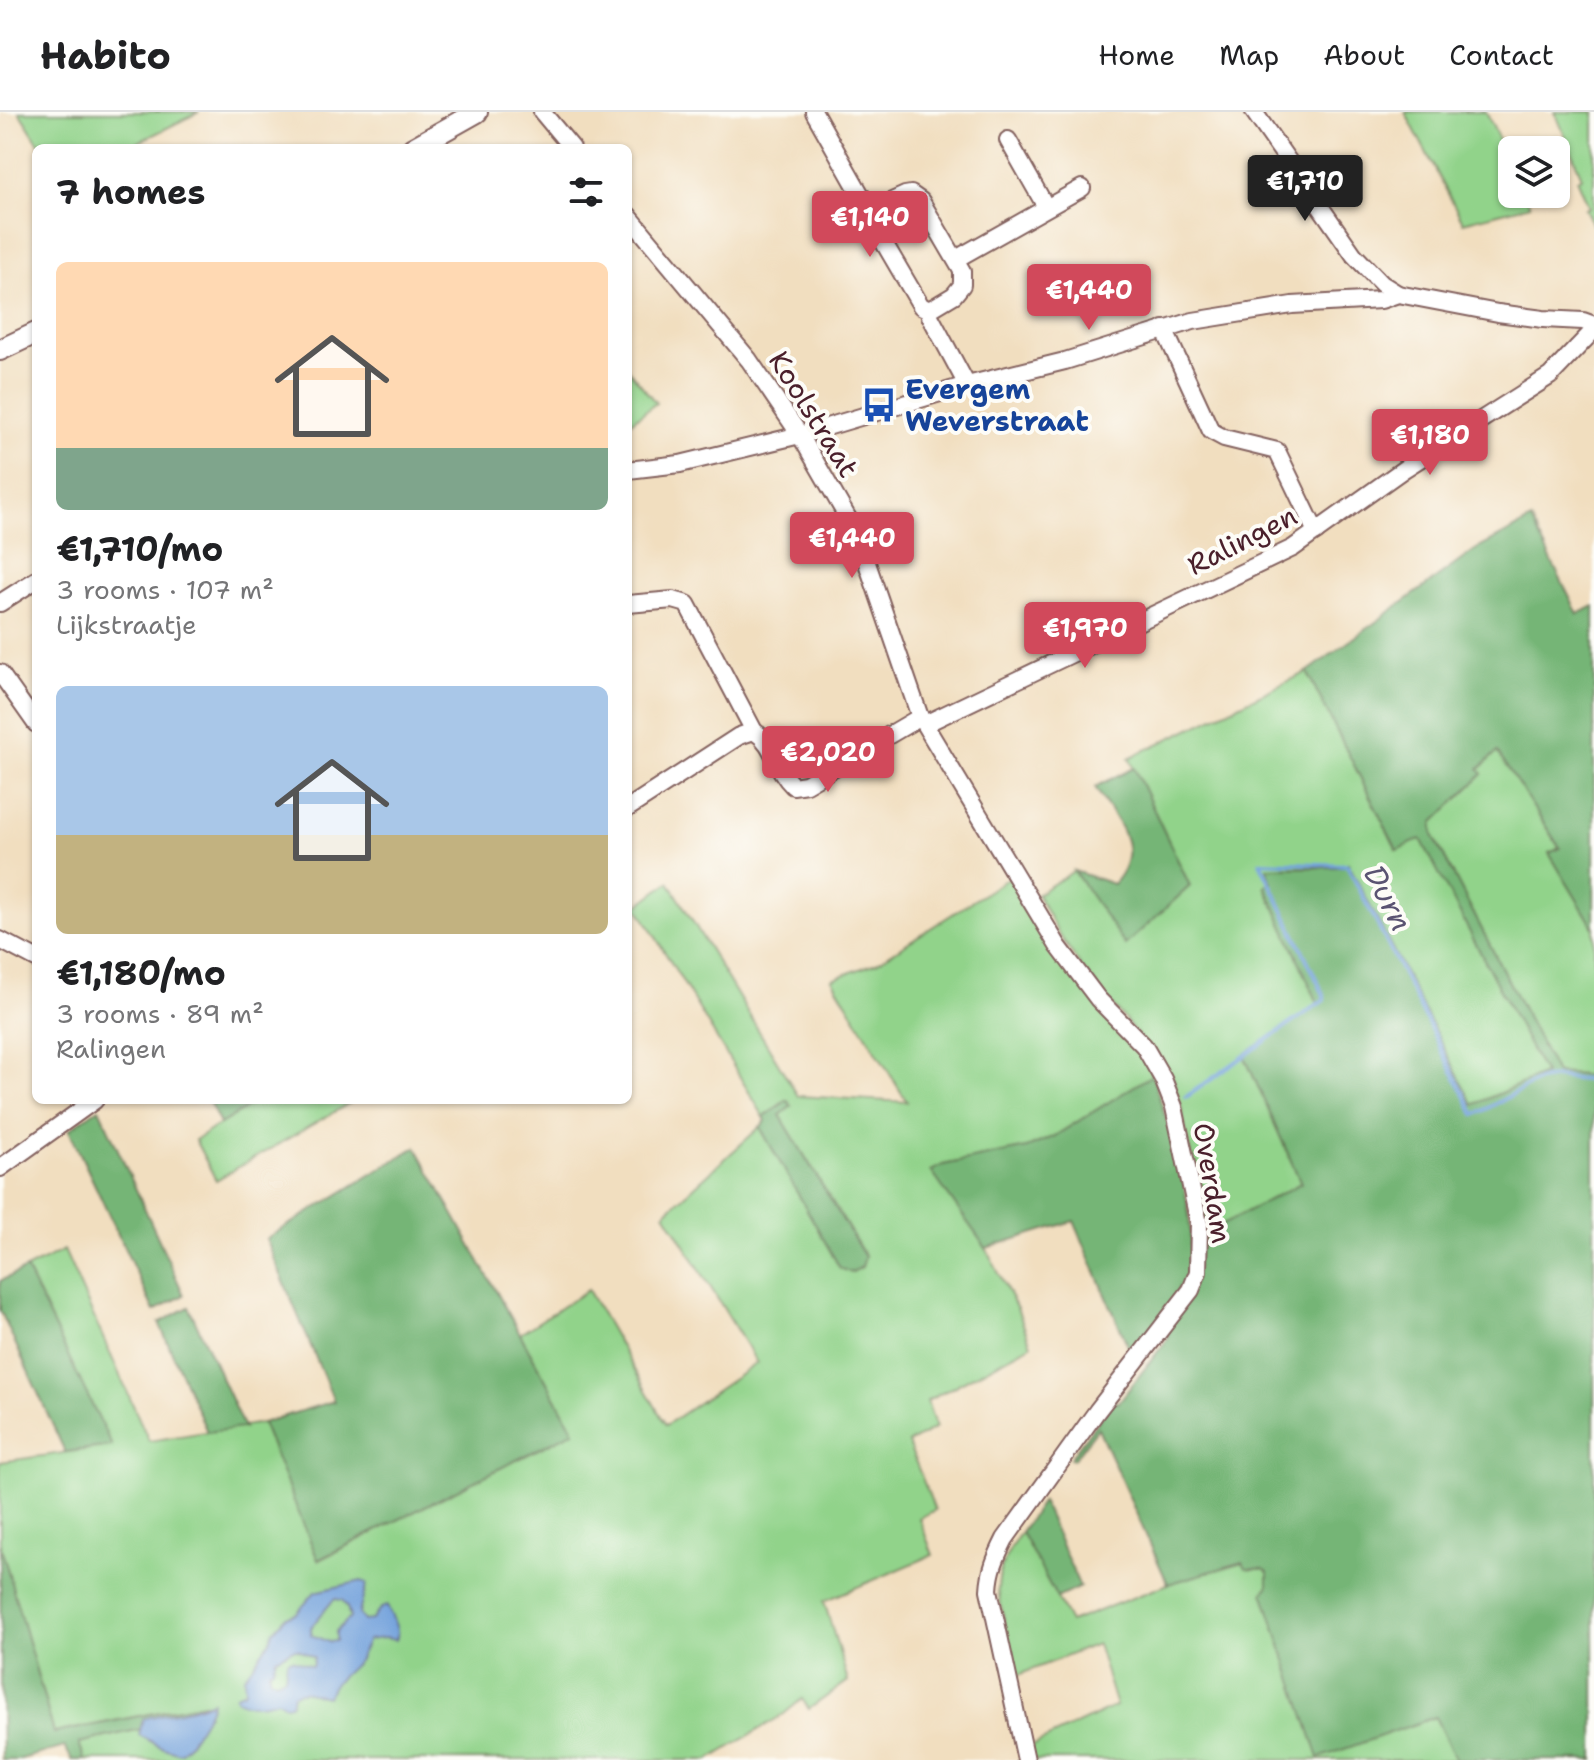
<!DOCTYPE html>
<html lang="en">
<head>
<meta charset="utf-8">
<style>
  body { margin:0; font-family:"Shantell Sans",sans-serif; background:#f2f2f2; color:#202124; height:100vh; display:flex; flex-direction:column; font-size:30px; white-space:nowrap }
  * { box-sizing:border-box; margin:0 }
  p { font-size:26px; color:#757577 }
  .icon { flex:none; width:44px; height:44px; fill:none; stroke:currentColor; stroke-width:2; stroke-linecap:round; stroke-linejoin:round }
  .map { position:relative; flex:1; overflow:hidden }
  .drawer { position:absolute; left:32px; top:32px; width:600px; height:960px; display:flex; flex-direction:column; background:#fff; border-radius:12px; box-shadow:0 2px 6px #0004 }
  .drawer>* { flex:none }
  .controls { position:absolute; left:1498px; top:24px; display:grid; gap:16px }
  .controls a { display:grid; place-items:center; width:72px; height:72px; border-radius:12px; background:#fff; box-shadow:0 2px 6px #0004; font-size:40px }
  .price { position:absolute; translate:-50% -68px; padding:0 18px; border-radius:8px; background:#d1495b; color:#fff; font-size:26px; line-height:52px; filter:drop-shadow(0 2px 4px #0008) }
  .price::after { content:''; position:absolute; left:50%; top:48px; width:24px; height:18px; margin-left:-12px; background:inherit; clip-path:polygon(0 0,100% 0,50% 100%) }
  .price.selected { background:#222; color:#fff }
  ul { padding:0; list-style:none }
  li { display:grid; align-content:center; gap:16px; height:424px; padding:0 24px }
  li span { display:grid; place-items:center; height:248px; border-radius:12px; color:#555 }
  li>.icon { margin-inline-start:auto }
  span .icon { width:144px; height:144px; fill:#fffc; stroke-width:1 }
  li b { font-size:34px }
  h2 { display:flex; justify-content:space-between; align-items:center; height:96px; padding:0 24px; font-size:34px }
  header { display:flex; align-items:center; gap:48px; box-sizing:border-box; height:112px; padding:0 40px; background:#fff; border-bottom:2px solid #e0e0e0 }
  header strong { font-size:38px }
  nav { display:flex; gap:44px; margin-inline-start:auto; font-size:28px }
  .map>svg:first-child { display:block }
</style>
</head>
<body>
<header>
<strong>Habito</strong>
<nav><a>Home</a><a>Map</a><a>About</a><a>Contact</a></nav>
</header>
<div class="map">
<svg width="1594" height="1648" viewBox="0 0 1594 1648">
  <rect width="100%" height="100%" fill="#fdfcf7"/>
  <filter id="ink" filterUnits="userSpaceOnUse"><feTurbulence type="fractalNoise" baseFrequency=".0125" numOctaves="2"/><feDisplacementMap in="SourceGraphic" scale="16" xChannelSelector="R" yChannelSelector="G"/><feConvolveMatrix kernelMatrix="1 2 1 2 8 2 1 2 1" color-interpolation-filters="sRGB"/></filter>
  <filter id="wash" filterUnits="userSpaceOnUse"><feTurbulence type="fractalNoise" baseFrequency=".006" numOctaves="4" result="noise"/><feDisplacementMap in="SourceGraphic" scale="32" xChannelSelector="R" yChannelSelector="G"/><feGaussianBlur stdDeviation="1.8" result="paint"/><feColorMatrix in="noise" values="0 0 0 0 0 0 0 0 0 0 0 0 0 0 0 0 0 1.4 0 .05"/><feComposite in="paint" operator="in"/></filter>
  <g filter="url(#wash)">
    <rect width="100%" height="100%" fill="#f1debf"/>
    <!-- green -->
    <g fill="#91d38a" stroke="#6e795a" stroke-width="2">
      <path d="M19,0H199L127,36H42Z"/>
      <path d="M1405,0H1486L1512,55V82H1525L1530,93L1463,110Z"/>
      <path d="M1555,0H1594V115L1585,97L1589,95L1577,67L1582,65Z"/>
      <path d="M628,257L656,291L628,312Z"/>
      <path d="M1307,560L1397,738L1421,726L1544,962L1473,993L1348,751L1339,755L1268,756L1272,772L1265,774L1319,891L1244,943L1301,1071L1207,1121L1180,990L1173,966L1082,856L1058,821L1037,782L1074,759L1125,832L1190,774L1129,646Z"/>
      <path d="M1497,639L1560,737L1549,741L1594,816V968L1593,964L1556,961L1433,723V711L1483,662L1479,658Z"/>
      <path d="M1010,765L1146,949L1152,963L1053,1025L1027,1036L943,1053L932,1059L986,1136L1018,1199L1031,1233L927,1289L936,1316L908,1331L935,1398L919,1406L933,1443L824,1489L848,1569L809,1597L802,1587L784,1602L709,1648H85L79,1631L207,1602L204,1591L54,1621L0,1432V1350L111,1334L26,1157L64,1138L149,1329L262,1311L319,1448L574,1319L520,1222L588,1178L666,1313L757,1251L665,1101L760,1015L840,1156L865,1144L780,1003L791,994L786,988L764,1005L637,794L669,770L798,984L907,990L832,867L876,851Z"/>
      <path d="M259,988H355L216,1068L195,1028Z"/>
      <path d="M1021,1420L1070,1510L1168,1472L1243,1450L1250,1457H1264L1268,1460V1475L1436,1605L1456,1648H1033L1030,1636L1033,1633L1116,1594L1097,1532L1016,1564L998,1479C998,1455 1008,1439 1021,1420Z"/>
    </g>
    <!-- forest -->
    <g fill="#74b576" stroke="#5f6a50" stroke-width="2">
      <path d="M1531,408L1578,502L1594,494V816L1549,741L1560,736L1497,640L1479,657L1483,662L1433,711V723L1556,961L1593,964L1594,968V1648H1456L1435,1605L1319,1646L1263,1480L1268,1475V1460L1264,1457L1246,1456L1243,1450L1168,1472L1098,1316L1073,1348L1070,1346L1113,1289L1118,1291L1169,1225L1165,1221L1207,1121L1301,1071L1244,943L1318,891L1265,774L1272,771L1267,756L1339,755L1348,751L1473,993L1544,962L1421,727L1397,738L1307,560L1475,438Z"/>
      <path d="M1134,656L1190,774L1125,833L1074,759L1113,772C1146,736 1115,709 1095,675Z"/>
      <path d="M1152,963C1169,1015 1205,1115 1184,1166C1172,1194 1149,1217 1131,1241L1074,1109L986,1136L931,1059L943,1053L1027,1036L1053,1025Z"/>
      <path d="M208,988H259L220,1012Z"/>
      <path d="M787,988L792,994L780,1003L865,1145L862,1155L851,1161L840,1156L760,1015L766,1009L764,1005Z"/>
      <path d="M99,996L184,1183L154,1199L69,1018Z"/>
      <path d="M416,1035L574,1319L318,1448L262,1311L334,1289L266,1127Z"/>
      <path d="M26,1157L112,1334L65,1340L0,1198V1169Z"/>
      <path d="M189,1195L244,1316L207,1320L159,1211Z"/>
      <path d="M1042,1389L1080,1475L1057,1486L1021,1420Z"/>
      <path d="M0,1432L54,1621L205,1591L208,1602L79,1631L85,1648H72L65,1635L17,1648H2Z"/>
    </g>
    <!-- water -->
    <g fill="#73a2dc" stroke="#5e6084" stroke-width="2" fill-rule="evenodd">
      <path d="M361,1469L367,1471L359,1501L364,1509L372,1508L381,1496L387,1494C391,1504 401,1518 396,1528L384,1526L368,1528L358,1549L333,1573L327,1585C314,1583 306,1576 293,1582L291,1592L285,1593L277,1588C262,1593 250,1594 236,1587L235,1583L245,1579L244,1565L270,1529L274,1518L286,1505L297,1501L315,1480ZM334,1487L342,1488L347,1495L350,1506L336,1519V1529L329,1530L311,1523V1515ZM293,1537H298L314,1545L312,1554L292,1547L287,1549L285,1565L276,1569L269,1565V1558L273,1556L276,1546Z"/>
      <path d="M212,1589C212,1598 188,1635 180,1641L163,1636L139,1623L143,1607C166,1600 190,1600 212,1589Z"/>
    </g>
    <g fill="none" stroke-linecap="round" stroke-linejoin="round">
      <!-- stream -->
      <path stroke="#73a2dc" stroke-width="4" d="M1186,985L1324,888V883L1260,750L1347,753L1475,1003L1539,968L1556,965L1594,969"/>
    </g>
  </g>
  <g filter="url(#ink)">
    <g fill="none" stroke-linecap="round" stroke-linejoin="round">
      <!-- minor casing -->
      <g stroke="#84625f" stroke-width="20">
        <g id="minor">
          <path d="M542,0L572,36"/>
          <path d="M814,0L870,99V107L921,194L929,198L930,204L967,273"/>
          <path d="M1254,0L1354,143L1382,172L1398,182L1498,201L1543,207L1583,209L1594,213"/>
          <path d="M1008,28L1046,95"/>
          <path d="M870,99L905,83L911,82L921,89L962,159V173L954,183L929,198"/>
          <path d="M628,103L749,248L800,323L857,422L920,605L1058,834L1098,887L1144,934L1163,967L1174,995L1199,1112L1198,1160L1191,1178L1097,1299L1005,1427C996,1445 990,1458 989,1478L1026,1648"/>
          <path d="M956,147L1082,76"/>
          <path d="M1164,217L1211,319L1224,326L1277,339L1316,420"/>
          <path d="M628,358L680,352L800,323L967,273L1065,249L1193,209L1292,193L1381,188L1398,182"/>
          <path d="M0,491L36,468"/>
          <path d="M628,492L673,488L687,492L754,619C776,633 774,656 793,674L806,672L920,605"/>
          <path d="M0,561L36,612"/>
          <path d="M925,612L1293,436L1404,357L1550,264L1594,218"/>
          <path d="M628,696L739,624L754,619"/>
          <path d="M0,828L36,847"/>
          <path d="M0,1056L95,988"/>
        </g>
      </g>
      <!-- tertiary casing -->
      <g stroke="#84625f" stroke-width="24">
        <g id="tertiary">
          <path d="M413,36L477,0"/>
          <path d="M0,238L36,221"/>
        </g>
      </g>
      <!-- minor -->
      <use href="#minor" stroke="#fff" stroke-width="16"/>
      <!-- tertiary -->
      <use href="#tertiary" stroke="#fff" stroke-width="20"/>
    </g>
  </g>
  <!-- icons -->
  <defs>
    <g id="bus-bare" transform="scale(2.76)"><path d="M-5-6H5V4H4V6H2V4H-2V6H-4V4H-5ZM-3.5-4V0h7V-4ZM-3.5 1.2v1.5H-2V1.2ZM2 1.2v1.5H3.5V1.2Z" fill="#1a4fb4" stroke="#fdfcf7" stroke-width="2.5" paint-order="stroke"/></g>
  </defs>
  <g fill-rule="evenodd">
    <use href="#bus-bare" x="879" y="293"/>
  </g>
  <g text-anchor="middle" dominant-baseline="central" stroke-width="8" stroke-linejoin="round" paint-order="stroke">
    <!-- transit labels -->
    <g font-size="28" font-weight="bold" fill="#164399" stroke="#fdfcf7" text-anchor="start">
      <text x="905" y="277">Evergem<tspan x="905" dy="32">Weverstraat</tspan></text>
    </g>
    <!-- street labels -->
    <g font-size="28" fill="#4a1f2b" stroke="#fdfcf7">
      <text transform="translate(814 302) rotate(58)">Koolstraat</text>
      <text transform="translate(1242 428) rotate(-27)">Ralingen</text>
      <text transform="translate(1213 1071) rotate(81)">Overdam</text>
    </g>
    <!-- water labels -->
    <g font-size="30" font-style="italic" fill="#5a5372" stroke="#fdfcf7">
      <text transform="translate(1388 786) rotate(63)">Durn</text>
    </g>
  </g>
</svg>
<div class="controls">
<a><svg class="icon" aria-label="layers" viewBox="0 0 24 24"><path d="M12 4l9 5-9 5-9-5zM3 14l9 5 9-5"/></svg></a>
</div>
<b class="price selected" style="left:1305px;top:111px">€1,710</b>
<b class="price" style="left:870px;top:147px">€1,140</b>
<b class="price" style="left:1089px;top:220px">€1,440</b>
<b class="price" style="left:1430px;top:365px">€1,180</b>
<b class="price" style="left:852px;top:468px">€1,440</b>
<b class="price" style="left:1085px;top:558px">€1,970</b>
<b class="price" style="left:828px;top:682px">€2,020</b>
<section class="drawer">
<h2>7 homes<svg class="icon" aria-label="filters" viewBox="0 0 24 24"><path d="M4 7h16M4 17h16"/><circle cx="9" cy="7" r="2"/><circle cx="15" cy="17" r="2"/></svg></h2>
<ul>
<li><span style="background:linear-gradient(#ffd9b3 75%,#7fa58c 0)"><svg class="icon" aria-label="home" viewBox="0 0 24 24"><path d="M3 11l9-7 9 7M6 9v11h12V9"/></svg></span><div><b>€1,710/mo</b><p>3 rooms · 107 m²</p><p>Lijkstraatje</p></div></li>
<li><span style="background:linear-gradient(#a9c7e8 60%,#c2b280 0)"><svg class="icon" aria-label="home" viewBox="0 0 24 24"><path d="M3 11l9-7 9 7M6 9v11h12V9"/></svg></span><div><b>€1,180/mo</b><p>3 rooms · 89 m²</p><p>Ralingen</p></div></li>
</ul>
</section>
</div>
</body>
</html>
